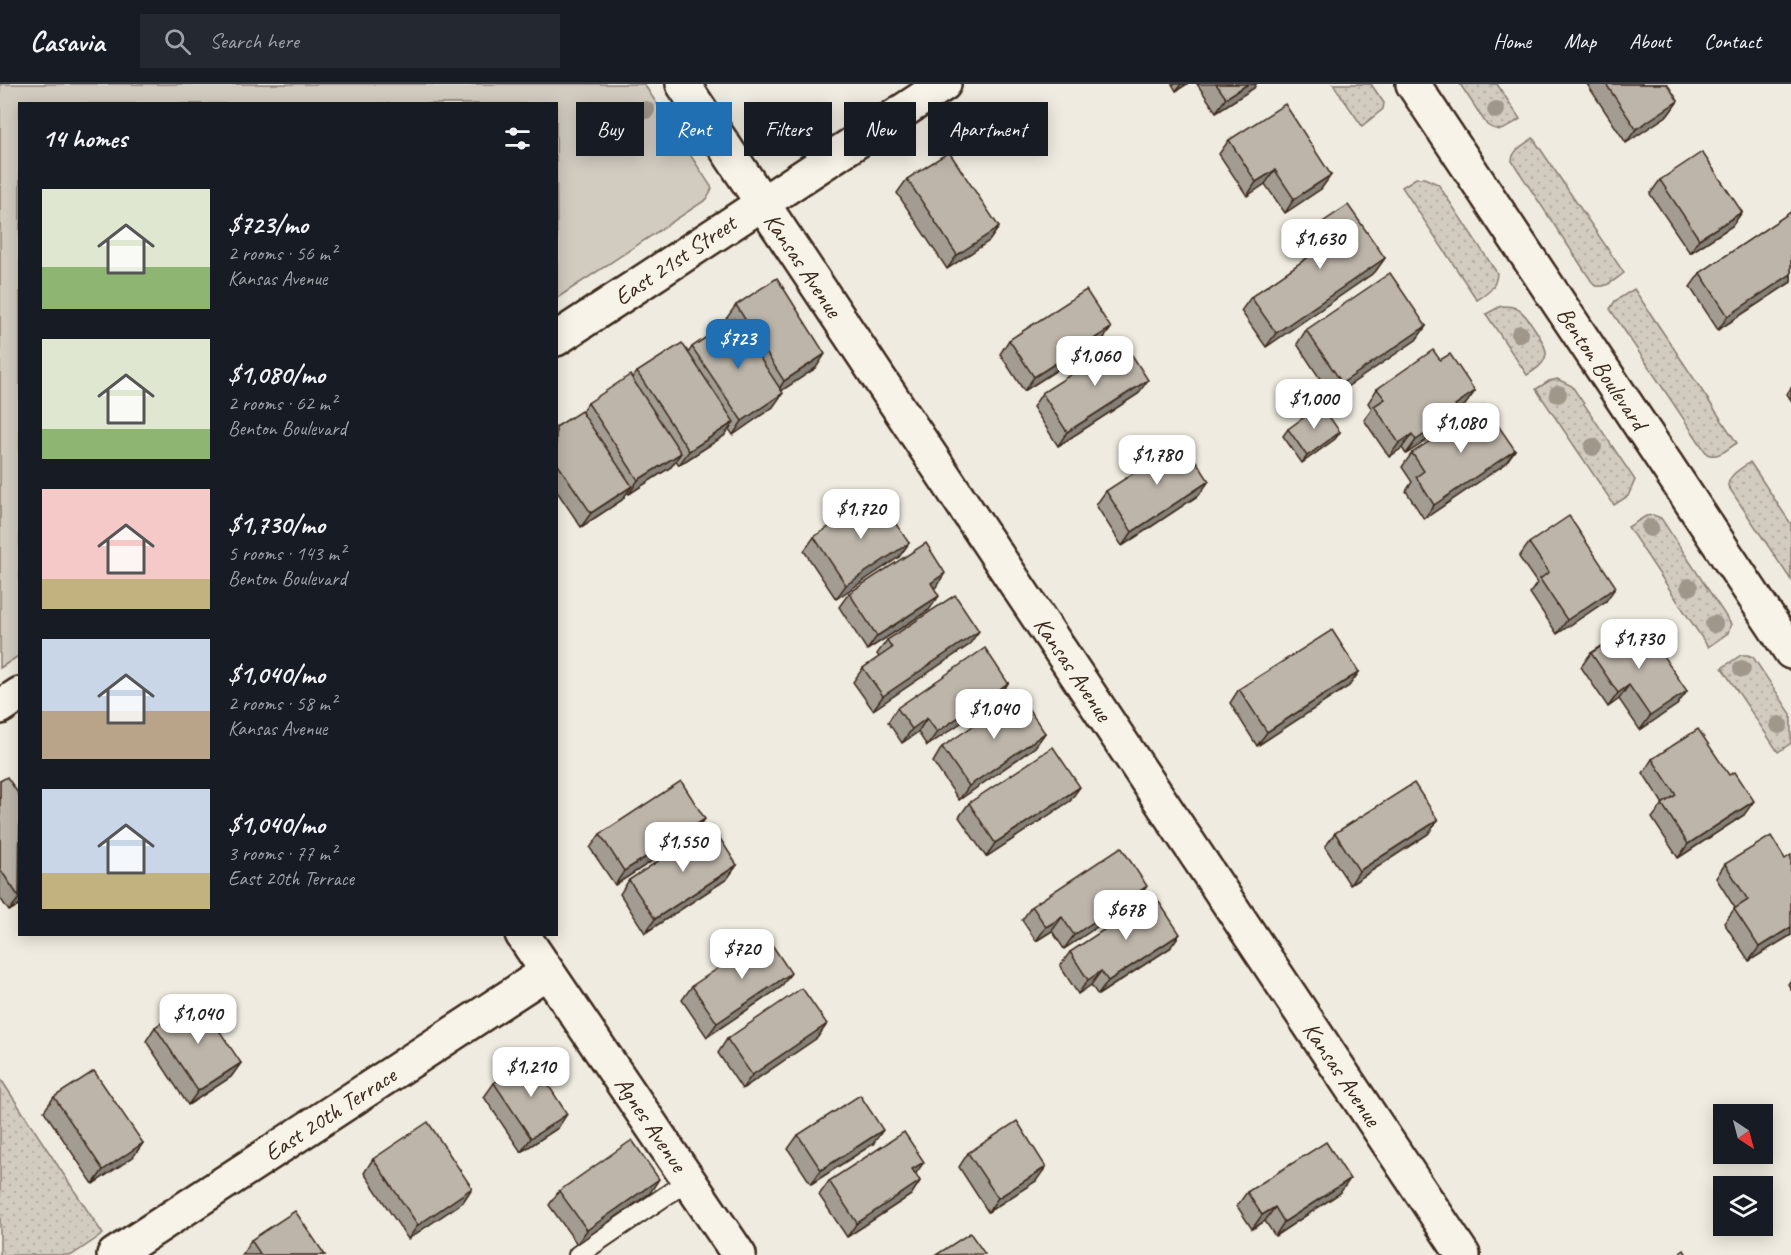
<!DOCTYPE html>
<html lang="en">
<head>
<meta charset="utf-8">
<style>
  body { margin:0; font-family:Caveat,sans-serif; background:#242831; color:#f1f3f6; height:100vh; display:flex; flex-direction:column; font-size:22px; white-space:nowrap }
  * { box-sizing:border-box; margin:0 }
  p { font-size:20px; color:#9ea1a6 }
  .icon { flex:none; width:33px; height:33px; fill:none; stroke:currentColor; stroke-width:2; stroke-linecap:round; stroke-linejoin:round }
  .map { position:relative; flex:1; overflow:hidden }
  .side { position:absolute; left:18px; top:18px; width:540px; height:834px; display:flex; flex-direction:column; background:#171b24; border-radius:0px; box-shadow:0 3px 15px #0003 }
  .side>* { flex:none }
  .guide { position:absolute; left:576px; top:18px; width:570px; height:54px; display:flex; gap:12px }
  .needle { width:39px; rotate:144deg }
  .controls { position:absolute; left:1713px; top:1020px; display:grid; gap:12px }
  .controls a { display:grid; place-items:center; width:60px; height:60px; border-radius:0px; background:#171b24; box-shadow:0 3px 15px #0003; font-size:30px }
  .price { position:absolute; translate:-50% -51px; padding:0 14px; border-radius:12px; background:#fff; color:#222; font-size:20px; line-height:39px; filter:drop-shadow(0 2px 3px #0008) }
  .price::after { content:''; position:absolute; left:50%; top:36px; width:18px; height:14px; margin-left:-9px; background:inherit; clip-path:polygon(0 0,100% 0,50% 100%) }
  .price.active { background:#1f6fb2; color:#fff }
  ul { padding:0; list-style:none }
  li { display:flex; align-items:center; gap:18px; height:150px; padding:0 24px }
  li span { display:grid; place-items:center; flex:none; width:168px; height:120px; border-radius:0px; color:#555 }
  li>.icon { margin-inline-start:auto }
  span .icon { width:72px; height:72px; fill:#fffc; stroke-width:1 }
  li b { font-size:26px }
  h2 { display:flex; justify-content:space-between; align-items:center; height:72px; padding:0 24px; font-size:26px }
  .chip { padding:0 21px; border-radius:0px; background:#171b24; box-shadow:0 3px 15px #0003; font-size:21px; line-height:54px }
  .chip.active { background:#1f6fb2; color:#fff }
  header { display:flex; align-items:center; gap:36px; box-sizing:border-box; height:84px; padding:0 30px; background:#171b24; border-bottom:2px solid #363941 }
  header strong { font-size:28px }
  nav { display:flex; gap:33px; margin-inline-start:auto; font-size:21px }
  .search { width:420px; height:54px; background:#242831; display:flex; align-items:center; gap:15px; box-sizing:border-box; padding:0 21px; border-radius:0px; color:#9ea1a6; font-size:22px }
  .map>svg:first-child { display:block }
</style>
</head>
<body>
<header>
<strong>Casavia</strong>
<div class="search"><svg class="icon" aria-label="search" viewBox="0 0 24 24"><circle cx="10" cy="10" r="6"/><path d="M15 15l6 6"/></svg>Search here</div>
<nav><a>Home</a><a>Map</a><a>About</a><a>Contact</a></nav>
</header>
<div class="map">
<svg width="1791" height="1171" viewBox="0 0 1791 1171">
  <defs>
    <pattern id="grass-dots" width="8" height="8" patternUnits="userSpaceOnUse" patternTransform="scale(1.5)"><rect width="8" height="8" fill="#d1cbc0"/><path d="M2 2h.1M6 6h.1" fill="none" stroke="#b4aea5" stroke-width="1.8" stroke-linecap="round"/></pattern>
  </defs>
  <rect width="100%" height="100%" fill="#efebe0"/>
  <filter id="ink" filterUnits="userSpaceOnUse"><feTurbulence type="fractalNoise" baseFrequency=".0167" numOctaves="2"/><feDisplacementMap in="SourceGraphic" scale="12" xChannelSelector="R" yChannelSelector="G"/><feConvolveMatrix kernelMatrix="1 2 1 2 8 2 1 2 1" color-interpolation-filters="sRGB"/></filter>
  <g filter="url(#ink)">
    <!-- grass -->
    <g fill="url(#grass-dots)" stroke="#867a6f" stroke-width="1.5">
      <path d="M1333,0H1371L1384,19L1383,25L1362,42Z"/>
      <path d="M1460,0H1497L1520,35C1507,43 1502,51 1487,41Z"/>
      <path d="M1533,54L1624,189C1614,196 1605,206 1594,201L1512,77C1512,66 1525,60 1533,54Z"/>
      <path d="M1416,94H1424L1438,100L1497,189C1496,203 1489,209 1477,216L1402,103Z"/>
      <path d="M1634,205L1737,359C1727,365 1718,375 1707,370L1610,225L1615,217Z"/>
      <path d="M1501,222C1508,222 1513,222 1519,226C1527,231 1547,261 1546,270C1545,280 1535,286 1527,291L1486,230Z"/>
      <path d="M1557,295L1572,302L1635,396L1628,412L1614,421L1536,305L1549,297Z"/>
      <path d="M1750,378L1791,440V496L1728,402C1729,390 1741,385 1750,378Z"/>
      <path d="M1653,431L1661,434L1731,540L1728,549L1708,563L1628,443L1646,432Z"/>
      <path d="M1741,571H1748L1753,573L1791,630V659L1778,668L1722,584Z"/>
      <path d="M0,994L103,1150L72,1171H0Z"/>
    </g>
    <!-- park -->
    <path fill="#d1cbc0" stroke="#867a6f" stroke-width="1.5" d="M0,0H644L712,104L707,115L557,214L556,20H20V571L0,584Z"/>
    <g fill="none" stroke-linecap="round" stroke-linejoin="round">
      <!-- lane casing -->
      <g stroke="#3b2a1e" stroke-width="22">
        <path id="lane" d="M578,1171L689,1096"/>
      </g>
      <!-- street casing -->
      <g stroke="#3b2a1e" stroke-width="38">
        <g id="street">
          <path d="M683,0L1463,1171"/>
          <path d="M556,255L944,0"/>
          <path d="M0,623L20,610"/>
          <path d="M522,850L739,1171"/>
          <path d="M114,1171L547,888"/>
        </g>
      </g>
      <!-- secondary casing -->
      <g stroke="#3b2a1e" stroke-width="38">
        <path id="secondary" d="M1413,0L1791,568"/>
      </g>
      <!-- lane -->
      <use href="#lane" stroke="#f7f3e8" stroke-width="18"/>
      <!-- street -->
      <use href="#street" stroke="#f7f3e8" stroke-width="33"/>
      <!-- secondary -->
      <use href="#secondary" stroke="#f7f3e8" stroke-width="33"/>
    </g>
    <!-- trees -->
    <g fill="#a0978b">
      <circle cx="646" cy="26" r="9"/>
      <circle cx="1496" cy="26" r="9"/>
      <circle cx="1520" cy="250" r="9"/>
      <circle cx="1558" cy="310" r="9"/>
      <circle cx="1593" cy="363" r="9"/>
      <circle cx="1650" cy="444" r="9"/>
      <circle cx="1689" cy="503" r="9"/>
      <circle cx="1714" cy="540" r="9"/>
      <circle cx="1742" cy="585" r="9"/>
      <circle cx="1779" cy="641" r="9"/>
    </g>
    <!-- wall -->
    <g fill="#a39c92" stroke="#3b2a1e" stroke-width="1.5">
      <path d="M1172,0H1187L1176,7Z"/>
      <path d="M1197,0H1256L1254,4L1216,28Z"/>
      <path d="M1587,0H1667L1678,17L1668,31L1626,59Z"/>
      <path d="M1229,56L1331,91L1321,105L1285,129L1265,100L1247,112L1219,70Z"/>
      <path d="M907,95L999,143L989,157L947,185L897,109Z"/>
      <path d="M1660,96L1742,128L1732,142L1690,169L1650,110Z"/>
      <path d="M1791,128V198L1718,246L1690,203L1700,189Z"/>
      <path d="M1308,148L1385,174L1375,188L1266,263L1241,227L1251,213L1307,174L1298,162Z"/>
      <path d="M736,221L816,284L781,306L773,323L733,351L729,345L724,352L679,381L676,376L671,383L629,410L627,408L622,416L581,443L556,406V343L582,328L588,319L632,295L637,288L688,269L692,263L728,238L726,235Z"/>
      <path d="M1426,242L1416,256L1332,313L1297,260L1306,246Z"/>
      <path d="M1111,244L1101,258L1024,307L1000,270L1009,256Z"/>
      <path d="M1791,304V316L1787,310Z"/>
      <path d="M1377,305L1475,307L1465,321L1458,326L1449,341L1406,370L1402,364L1389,373L1364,336L1372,325L1368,319Z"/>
      <path d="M1042,309L1138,310L1058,362L1033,323Z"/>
      <path d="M1288,345L1340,348L1335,355L1302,379L1283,352Z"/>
      <path d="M1515,366L1505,380L1424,435L1406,407L1412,398L1402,383L1412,369Z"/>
      <path d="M1106,407L1199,411L1122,462L1096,421Z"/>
      <path d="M814,453L909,459L899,473L836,515L804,467Z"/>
      <path d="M1529,459L1606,517L1557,550L1530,509L1537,499L1519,473Z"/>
      <path d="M936,503L934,504L929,526L867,566L839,523L849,509Z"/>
      <path d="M887,556L969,561L873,626L853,598L863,584L879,573L877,570Z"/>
      <path d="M1648,564L1687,607L1677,621L1640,646L1619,615L1608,623L1581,583L1591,569Z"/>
      <path d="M1359,588L1349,602L1257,662L1230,619L1239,605Z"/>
      <path d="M1008,599L999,613L927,662L918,648L902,659L888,638L897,624Z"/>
      <path d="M1045,649L1035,663L959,716L933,678L942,663Z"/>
      <path d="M1652,675L1729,691L1744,731L1678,774L1652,734L1663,720L1643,689Z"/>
      <path d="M0,697L20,712V820L9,827L0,814Z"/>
      <path d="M1070,717L986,773L959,733L969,719Z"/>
      <path d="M1438,736L1428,750L1350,801L1325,763L1335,749Z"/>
      <path d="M695,749L615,801L590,764L600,750Z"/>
      <path d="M1785,775L1791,851L1749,877L1724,839L1735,824L1716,794L1725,780Z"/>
      <path d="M737,781L727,795L645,849L620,810L629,796Z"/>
      <path d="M1137,816L1064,865L1052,847L1036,857L1022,836L1032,822Z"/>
      <path d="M1170,864L1098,911L1091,901L1078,910L1060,882L1070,868Z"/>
      <path d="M1791,896V905L1788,900Z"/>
      <path d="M692,902L781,903L707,953L682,916Z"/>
      <path d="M827,940L817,954L742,1005L718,969L727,955Z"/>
      <path d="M155,943L241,979L231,993L188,1021L146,957Z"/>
      <path d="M494,999L558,1044L521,1068L484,1013Z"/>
      <path d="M54,1013L143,1059L133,1073L93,1100L44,1027Z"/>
      <path d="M798,1051L873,1060L811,1100L788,1065Z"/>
      <path d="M968,1069L1036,1097L988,1128L959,1083Z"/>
      <path d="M373,1075L472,1104L463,1118L408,1155L364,1089Z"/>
      <path d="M916,1090L920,1097L911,1111L847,1153L819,1111L829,1097Z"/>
      <path d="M559,1107L650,1109L577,1160L549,1121Z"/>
      <path d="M1247,1108L1340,1109L1275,1152L1265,1137L1252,1145L1237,1122Z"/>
      <path d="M251,1156L325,1171H242Z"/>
    </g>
    <!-- shaded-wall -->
    <g fill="#847f77" stroke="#3b2a1e" stroke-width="1.5">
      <path d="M1181,0H1187L1176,7Z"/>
      <path d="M1248,0H1256L1254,4L1216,28L1226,14Z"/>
      <path d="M1678,17L1668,31L1626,59L1636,45Z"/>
      <path d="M1275,86L1265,100L1247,112L1256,98Z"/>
      <path d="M1331,91L1321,105L1285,129L1294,115Z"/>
      <path d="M1742,128L1732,142L1690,169L1699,155Z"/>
      <path d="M999,143L989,157L947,185L957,171Z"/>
      <path d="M1385,174L1375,188L1266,263L1276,249Z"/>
      <path d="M1791,190V198L1718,246L1728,232Z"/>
      <path d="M1426,242L1416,256L1332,313L1342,299Z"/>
      <path d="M1111,244L1101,258L1024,307L1034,293Z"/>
      <path d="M825,270L816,284L775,311L784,297Z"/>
      <path d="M1148,296L1138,310L1058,362L1067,348Z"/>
      <path d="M1475,307L1465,321L1445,335L1455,321Z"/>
      <path d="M783,309L773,323L733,351L742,337Z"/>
      <path d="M1459,327L1449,341L1406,370L1416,356Z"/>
      <path d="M734,338L724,352L679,381L689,367Z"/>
      <path d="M1340,348L1335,355L1302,379L1307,372Z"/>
      <path d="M1412,350L1402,364L1389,373L1399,359Z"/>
      <path d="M1515,366L1505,380L1424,435L1434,421Z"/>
      <path d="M681,369L671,383L629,410L638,396Z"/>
      <path d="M1209,397L1199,411L1122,462L1132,448Z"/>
      <path d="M632,402L622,416L581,443L591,429Z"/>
      <path d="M909,459L899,473L836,515L846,501Z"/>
      <path d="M945,489L936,503L921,513L931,499Z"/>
      <path d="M1616,503L1606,517L1557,550L1567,536Z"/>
      <path d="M939,512L929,526L867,566L877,552Z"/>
      <path d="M979,547L969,561L873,626L883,612Z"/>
      <path d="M1359,588L1349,602L1257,662L1267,648Z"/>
      <path d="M1008,599L999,613L927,662L937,648Z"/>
      <path d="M1629,601L1619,615L1608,623L1618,609Z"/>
      <path d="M1687,607L1677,621L1640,646L1650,632Z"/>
      <path d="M927,634L918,648L902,659L912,645Z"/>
      <path d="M1045,649L1035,663L959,716L969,702Z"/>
      <path d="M1080,703L1070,717L986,773L995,759Z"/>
      <path d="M1754,717L1744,731L1678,774L1688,760Z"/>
      <path d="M705,735L695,749L615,801L624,787Z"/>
      <path d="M1438,736L1428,750L1350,801L1359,787Z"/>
      <path d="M737,781L727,795L645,849L655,835Z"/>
      <path d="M1147,802L1137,816L1064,865L1074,851Z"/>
      <path d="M20,813V820L9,827Z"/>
      <path d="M1062,833L1052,847L1036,857L1046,843Z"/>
      <path d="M1791,843V851L1749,877L1759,863Z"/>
      <path d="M1180,850L1170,864L1098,911L1108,897Z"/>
      <path d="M1101,887L1091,901L1078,910L1088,896Z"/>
      <path d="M791,889L781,903L707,953L717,939Z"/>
      <path d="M827,940L817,954L742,1005L752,991Z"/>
      <path d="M241,979L231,993L188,1021L198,1007Z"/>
      <path d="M567,1030L558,1044L521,1068L531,1054Z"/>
      <path d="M883,1046L873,1060L811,1100L821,1086Z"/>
      <path d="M143,1059L133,1073L93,1100L103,1086Z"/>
      <path d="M924,1078L914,1092L912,1085Z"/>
      <path d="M1046,1083L1036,1097L988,1128L998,1114Z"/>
      <path d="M659,1095L650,1109L577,1160L587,1146Z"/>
      <path d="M1350,1095L1340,1109L1275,1152L1284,1138Z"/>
      <path d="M920,1097L911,1111L847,1153L857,1139Z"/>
      <path d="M472,1104L463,1118L408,1155L418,1141Z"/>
      <path d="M1275,1123L1265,1137L1252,1145L1262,1131Z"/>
    </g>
    <!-- building -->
    <g fill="#bdb5aa" stroke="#3b2a1e" stroke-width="1.5">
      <path d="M1216,0H1248L1226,14Z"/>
      <path d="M1606,0H1667L1678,17L1636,45Z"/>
      <path d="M1285,20L1331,91L1294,115L1275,86L1256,98L1229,56Z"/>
      <path d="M949,68L999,143L957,171L907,95Z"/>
      <path d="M1702,68L1742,128L1699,155L1660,96Z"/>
      <path d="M1348,121L1385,174L1276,249L1251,213L1320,165L1308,148Z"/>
      <path d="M1791,128V190L1728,232L1700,189Z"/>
      <path d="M1390,189L1426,242L1342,299L1306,246Z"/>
      <path d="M777,194L825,270L784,297L736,221Z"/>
      <path d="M1086,206L1111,244L1034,293L1009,256Z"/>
      <path d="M734,235L783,309L742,337L692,263Z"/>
      <path d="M1123,257L1148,296L1067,348L1042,309Z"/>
      <path d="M682,259L734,338L689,367L637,288Z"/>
      <path d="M1433,266L1440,276L1450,270L1475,307L1455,321L1459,327L1416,356L1412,350L1399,359L1374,322L1385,315L1377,305Z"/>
      <path d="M630,291L681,369L638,396L588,319Z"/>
      <path d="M1321,321L1340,348L1307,372L1288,345Z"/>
      <path d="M1484,321L1515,366L1434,421L1416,393L1424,387L1412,369Z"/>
      <path d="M581,327L632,402L591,429L556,378V343Z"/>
      <path d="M1183,357L1209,397L1132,448L1106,407Z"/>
      <path d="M876,411L909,459L846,501L814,453Z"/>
      <path d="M1569,432L1616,503L1567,536L1540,495L1549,488L1529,459Z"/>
      <path d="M926,459L945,489L931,499L939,512L877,552L849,509Z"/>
      <path d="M955,511L979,547L883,612L863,584L892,564L887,556Z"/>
      <path d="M1632,542L1648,564L1655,560L1687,607L1650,632L1629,601L1618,609L1591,569Z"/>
      <path d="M1332,546L1359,588L1267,648L1239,605Z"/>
      <path d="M985,564L1008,599L937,648L927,634L912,645L897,624Z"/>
      <path d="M1019,611L1045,649L969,702L942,663Z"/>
      <path d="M1698,645L1729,691L1735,688L1754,717L1688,760L1662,720L1676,711L1652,675Z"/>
      <path d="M1053,663L1080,703L995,759L969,719Z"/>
      <path d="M7,693L20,712L19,813L0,785V697Z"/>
      <path d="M681,697L705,735L624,787L600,750Z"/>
      <path d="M1414,699L1438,736L1359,787L1335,749Z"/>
      <path d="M712,742L737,781L655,835L629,796Z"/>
      <path d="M1771,752L1785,775L1791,771V843L1759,863L1734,825L1748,816L1725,780Z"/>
      <path d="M1121,763L1147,802L1074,851L1062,833L1046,843L1032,822Z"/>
      <path d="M1155,812L1180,850L1108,897L1101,887L1088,896L1070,868Z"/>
      <path d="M766,852L791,889L717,939L692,902Z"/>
      <path d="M802,904L827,940L752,991L727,955Z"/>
      <path d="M198,915L241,979L198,1007L155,943Z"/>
      <path d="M531,974L567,1030L531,1054L494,999Z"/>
      <path d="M94,987L143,1059L103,1086L54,1013Z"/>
      <path d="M860,1011L883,1046L821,1086L798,1051Z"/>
      <path d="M1017,1037L1046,1083L998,1114L968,1069Z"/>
      <path d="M428,1038L472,1104L418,1141L373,1075Z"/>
      <path d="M904,1048L924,1078L912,1085L920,1097L857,1139L829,1097Z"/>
      <path d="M632,1056L659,1095L587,1146L559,1107Z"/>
      <path d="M1326,1058L1350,1095L1284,1138L1275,1123L1262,1131L1247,1108Z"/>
      <path d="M295,1127L325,1171H261L251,1156Z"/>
      <path d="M970,1149L985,1170L936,1171Z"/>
      <path d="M1684,1166L1687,1171H1677Z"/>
    </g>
  </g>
  <g text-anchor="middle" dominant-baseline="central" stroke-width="6" stroke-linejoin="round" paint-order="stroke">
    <!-- street labels -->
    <g font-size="24" fill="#3b2a1e" stroke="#f7f3e8">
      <text transform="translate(675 176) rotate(-34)">East 21st Street</text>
      <text transform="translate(803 181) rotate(56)">Kansas Avenue</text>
      <text transform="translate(1602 284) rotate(56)">Benton Boulevard</text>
      <text transform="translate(1073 585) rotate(56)">Kansas Avenue</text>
      <text transform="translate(1342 990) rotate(56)">Kansas Avenue</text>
      <text transform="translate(330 1030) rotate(-33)">East 20th Terrace</text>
      <text transform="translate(651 1040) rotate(56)">Agnes Avenue</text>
    </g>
  </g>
</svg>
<div class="controls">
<a><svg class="needle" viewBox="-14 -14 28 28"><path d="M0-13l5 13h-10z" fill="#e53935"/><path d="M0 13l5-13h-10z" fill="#9ea1a6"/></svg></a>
<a><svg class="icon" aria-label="layers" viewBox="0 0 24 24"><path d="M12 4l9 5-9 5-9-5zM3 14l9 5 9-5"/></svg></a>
</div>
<b class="price" style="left:1320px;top:186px">$1,630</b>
<b class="price active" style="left:738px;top:286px">$723</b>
<b class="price" style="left:1095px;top:303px">$1,060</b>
<b class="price" style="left:1314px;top:346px">$1,000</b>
<b class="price" style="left:1461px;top:370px">$1,080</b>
<b class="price" style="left:1157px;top:402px">$1,780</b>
<b class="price" style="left:861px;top:456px">$1,720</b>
<b class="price" style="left:1639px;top:586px">$1,730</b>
<b class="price" style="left:994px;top:656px">$1,040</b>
<b class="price" style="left:683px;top:789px">$1,550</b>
<b class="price" style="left:1126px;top:857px">$678</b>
<b class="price" style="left:742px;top:896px">$720</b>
<b class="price" style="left:198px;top:961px">$1,040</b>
<b class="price" style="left:531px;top:1014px">$1,210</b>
<div class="guide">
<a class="chip">Buy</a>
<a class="chip active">Rent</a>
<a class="chip">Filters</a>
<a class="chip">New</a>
<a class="chip">Apartment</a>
</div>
<section class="side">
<h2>14 homes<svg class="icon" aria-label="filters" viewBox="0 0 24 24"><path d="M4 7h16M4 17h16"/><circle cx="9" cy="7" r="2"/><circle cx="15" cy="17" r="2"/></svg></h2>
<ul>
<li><span style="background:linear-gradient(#dfe7d0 65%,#8fb573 0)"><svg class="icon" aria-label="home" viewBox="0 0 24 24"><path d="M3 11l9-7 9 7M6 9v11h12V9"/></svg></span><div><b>$723/mo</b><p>2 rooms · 56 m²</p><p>Kansas Avenue</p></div></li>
<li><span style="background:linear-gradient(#dfe7d0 75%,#8fb573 0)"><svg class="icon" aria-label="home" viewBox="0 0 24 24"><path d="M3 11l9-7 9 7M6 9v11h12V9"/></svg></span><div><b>$1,080/mo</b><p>2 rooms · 62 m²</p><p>Benton Boulevard</p></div></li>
<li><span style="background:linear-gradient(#f6c9c9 75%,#c2b280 0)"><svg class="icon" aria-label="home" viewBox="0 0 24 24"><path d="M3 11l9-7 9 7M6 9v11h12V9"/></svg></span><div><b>$1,730/mo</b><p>5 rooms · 143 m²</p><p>Benton Boulevard</p></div></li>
<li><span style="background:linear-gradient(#c9d6e8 60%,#b9a48a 0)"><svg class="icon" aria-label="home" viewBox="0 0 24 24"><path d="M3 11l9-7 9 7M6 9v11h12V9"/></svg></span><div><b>$1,040/mo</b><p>2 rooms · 58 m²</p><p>Kansas Avenue</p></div></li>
<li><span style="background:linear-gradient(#c9d6e8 70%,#c2b280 0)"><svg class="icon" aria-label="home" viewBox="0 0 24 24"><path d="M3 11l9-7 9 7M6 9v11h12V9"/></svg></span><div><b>$1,040/mo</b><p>3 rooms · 77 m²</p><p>East 20th Terrace</p></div></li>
</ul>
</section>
</div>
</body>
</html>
